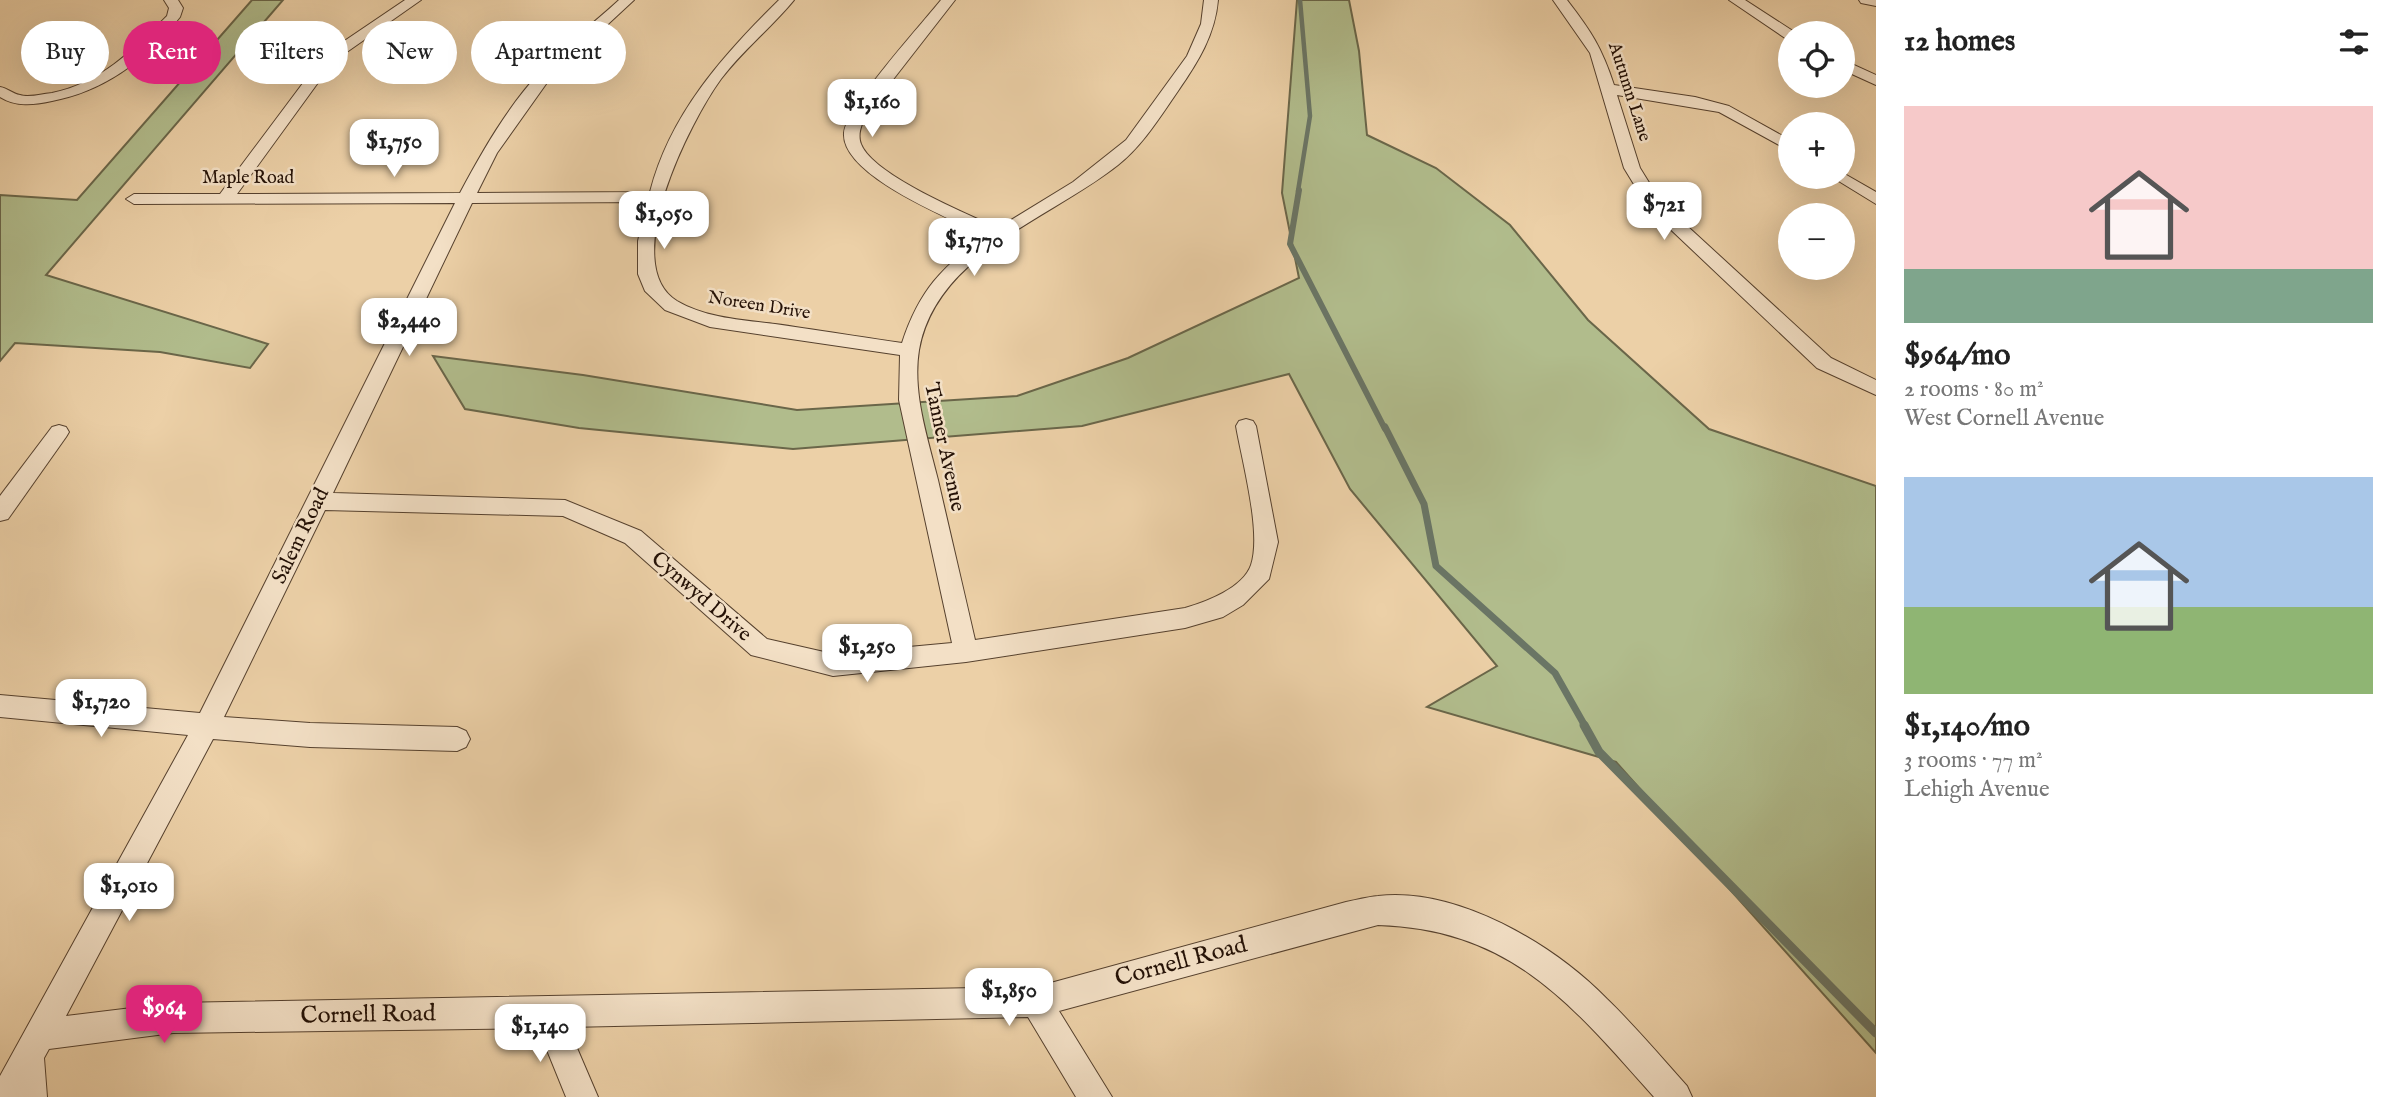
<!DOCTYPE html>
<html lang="en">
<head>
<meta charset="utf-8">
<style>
  body { margin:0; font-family:"IM FELL English",serif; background:#f6f6f6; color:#222; height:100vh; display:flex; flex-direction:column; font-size:26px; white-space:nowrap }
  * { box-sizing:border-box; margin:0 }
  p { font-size:23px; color:#767676 }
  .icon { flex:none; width:38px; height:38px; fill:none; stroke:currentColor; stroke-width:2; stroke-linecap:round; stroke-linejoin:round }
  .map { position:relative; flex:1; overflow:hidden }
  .details { display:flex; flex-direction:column; background:#fff; width:525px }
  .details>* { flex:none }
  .hud { position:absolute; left:21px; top:21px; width:665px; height:63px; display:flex; gap:14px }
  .tools { position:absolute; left:1778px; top:21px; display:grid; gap:14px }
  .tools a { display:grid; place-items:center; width:77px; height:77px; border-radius:50%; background:#fff; box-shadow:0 7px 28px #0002; font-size:35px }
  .price { position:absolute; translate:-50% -60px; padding:0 16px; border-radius:14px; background:#fff; color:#222; font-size:23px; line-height:46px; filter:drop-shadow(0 2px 4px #0008) }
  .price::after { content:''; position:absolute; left:50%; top:42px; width:21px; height:16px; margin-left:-10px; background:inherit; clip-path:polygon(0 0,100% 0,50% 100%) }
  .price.active { background:#db2777; color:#fff }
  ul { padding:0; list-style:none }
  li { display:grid; align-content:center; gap:14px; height:371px; padding:0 28px }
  li span { display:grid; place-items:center; height:217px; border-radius:0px; color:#555 }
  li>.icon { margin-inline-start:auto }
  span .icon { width:126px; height:126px; fill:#fffc; stroke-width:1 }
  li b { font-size:30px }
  h2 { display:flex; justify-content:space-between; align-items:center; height:84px; padding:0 28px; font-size:30px }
  .pill { padding:0 24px; border-radius:32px; background:#fff; box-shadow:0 7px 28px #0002; font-size:24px; line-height:63px }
  .pill.active { background:#db2777; color:#fff }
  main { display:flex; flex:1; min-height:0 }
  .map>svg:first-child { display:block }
</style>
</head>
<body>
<main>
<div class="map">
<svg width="1876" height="1097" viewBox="0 0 1876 1097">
  <rect width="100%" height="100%" fill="#ecd0a7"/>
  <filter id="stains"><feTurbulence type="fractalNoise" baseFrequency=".00286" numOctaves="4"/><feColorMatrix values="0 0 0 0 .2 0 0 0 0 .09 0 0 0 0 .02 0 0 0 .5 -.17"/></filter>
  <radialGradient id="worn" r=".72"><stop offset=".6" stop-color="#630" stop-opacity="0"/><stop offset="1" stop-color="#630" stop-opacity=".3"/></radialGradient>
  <!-- green -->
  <g fill="#b1bc8c" stroke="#6a6649" stroke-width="2">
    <path d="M252,0H283L46,275L268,344L250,368L160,352L15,343L0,361V195L77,200Z"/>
    <path d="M1297,0H1349L1359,51L1367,135L1436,168L1510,225L1588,320L1709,429L1876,486V1053L1616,762L1427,707L1497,666L1350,489L1289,374L1082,426L793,449L579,428L465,409L433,356L583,375L797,410L1017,396L1128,358L1299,278L1282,193Z"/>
  </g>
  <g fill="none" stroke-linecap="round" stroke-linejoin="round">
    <!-- stream-far3 -->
    <path stroke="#6a7565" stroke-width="4.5" d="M1298,191L1310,116L1300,0"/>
    <!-- stream-far2 -->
    <path stroke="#6a7565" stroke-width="6" d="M1299,190L1290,244L1385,429"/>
    <!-- stream-far1 -->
    <path stroke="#6a7565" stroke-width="7" d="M1385,427L1424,504L1436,566L1555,673L1585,726"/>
    <!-- stream -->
    <path stroke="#6a7565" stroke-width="9" d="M1584,725L1599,752L1876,1033"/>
    <!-- minor casing -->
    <g stroke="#56412e" stroke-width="2">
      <g id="minor">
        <path d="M164,0H178L183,8L180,17C147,59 105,91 52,101C34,105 16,107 0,97V87C7,88 13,94 20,95C29,98 42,94 52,93C101,83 133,50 167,16L169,8Z"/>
        <path d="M405,0H421L344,54L325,73L237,194L460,193C483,150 507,108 540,72C563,46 593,24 619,0H634L551,77L497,153L477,193L650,192C670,114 723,55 779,0H794C771,28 743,50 721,79C691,120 617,264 677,301C706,318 742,320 775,324C818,330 860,337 902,343C919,291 942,266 986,236C954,220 841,176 844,133C846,107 921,25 941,0H955L867,113C862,123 857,134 861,144C873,175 967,214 998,228L1073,182L1126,140L1187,56L1201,24L1204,0H1218C1215,35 1198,62 1178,91C1160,117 1143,145 1118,165C1050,219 936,254 919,350C912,393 928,439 938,480C950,533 963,587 975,640L1185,608C1206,602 1243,588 1251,565C1262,533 1242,461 1236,426L1239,421L1246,419L1253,421L1256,426L1278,542L1269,579L1243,605L1223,617L1185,628L966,662L833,676L751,655L625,543L563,516L325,510L224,717L310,723L457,727L466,731L470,739L466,747L457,751L310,747L213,739L66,1016L173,1003L1036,987L1346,902C1356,900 1367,897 1378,896C1457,887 1553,944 1607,999C1635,1026 1661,1057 1687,1086L1692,1097H1654C1572,1005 1512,929 1378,925L1059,1011L1112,1097H1076L1028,1017L568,1027L598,1097H566L538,1028L173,1033L49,1049L44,1058L47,1097H0V1076L188,735L0,717V695L200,713L455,203L134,204L126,199L134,194H220L315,67L334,48ZM647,202L638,241V274L645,291L665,310L710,327L900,355L899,400L952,643L833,654L767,639L641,531L565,500L333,493L472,203Z"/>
        <path d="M1553,0H1567C1591,31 1602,48 1614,85L1695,97L1729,106L1790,140V151L1719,112L1617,95L1640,168L1661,202L1831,358L1876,380V395L1817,368L1649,209L1624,168L1590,53Z"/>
        <path d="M1729,0H1745L1796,33H1790V39L1785,38Z"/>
        <path d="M1859,0H1876V6L1861,3Z"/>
        <path d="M1843,60L1876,75V85L1843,70Z"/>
        <path d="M1843,173L1876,192V204L1832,177H1843Z"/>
        <path d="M59,425L66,427L69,432L66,437L8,519L0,521V496L52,427Z"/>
      </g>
    </g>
    <!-- minor -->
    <use href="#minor" fill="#f3e0c6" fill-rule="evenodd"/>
  </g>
  <g text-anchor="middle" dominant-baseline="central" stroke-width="5" stroke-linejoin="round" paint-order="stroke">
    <!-- far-street labels -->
    <g font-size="18" fill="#241106" stroke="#f3e0c6">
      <text transform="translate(1629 92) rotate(72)">Autumn Lane</text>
      <text x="248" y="178">Maple Road</text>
      <text transform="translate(759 306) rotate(9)">Noreen Drive</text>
    </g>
    <!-- street labels -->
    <g font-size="21" fill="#241106" stroke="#f3e0c6">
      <text transform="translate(944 447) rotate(78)">Tanner Avenue</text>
      <text transform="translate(301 536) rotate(-64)">Salem Road</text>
      <text transform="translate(701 597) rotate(41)">Cynwyd Drive</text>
    </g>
    <!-- near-street labels -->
    <g font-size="24" fill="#241106" stroke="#f3e0c6">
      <text transform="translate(1181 962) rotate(-15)">Cornell Road</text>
      <text transform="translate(368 1015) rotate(-1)">Cornell Road</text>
    </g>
  </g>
  <rect width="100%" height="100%" filter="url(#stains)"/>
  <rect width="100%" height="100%" fill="url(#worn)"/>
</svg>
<div class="tools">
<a><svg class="icon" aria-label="locate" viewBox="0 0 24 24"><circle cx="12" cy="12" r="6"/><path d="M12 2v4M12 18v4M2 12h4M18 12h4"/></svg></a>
<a>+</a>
<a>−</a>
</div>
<b class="price" style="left:872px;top:139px">$1,160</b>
<b class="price" style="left:394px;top:179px">$1,750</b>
<b class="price" style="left:1664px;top:242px">$721</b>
<b class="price" style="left:664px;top:251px">$1,050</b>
<b class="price" style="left:974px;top:278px">$1,770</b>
<b class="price" style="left:409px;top:358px">$2,440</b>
<b class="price" style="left:867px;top:684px">$1,250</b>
<b class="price" style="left:101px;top:739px">$1,720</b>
<b class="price" style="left:129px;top:923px">$1,010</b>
<b class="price" style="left:1009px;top:1028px">$1,850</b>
<b class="price active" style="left:164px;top:1045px">$964</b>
<b class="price" style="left:540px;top:1064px">$1,140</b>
<div class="hud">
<a class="pill">Buy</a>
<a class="pill active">Rent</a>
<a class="pill">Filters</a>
<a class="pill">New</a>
<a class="pill">Apartment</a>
</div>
</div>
<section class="details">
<h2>12 homes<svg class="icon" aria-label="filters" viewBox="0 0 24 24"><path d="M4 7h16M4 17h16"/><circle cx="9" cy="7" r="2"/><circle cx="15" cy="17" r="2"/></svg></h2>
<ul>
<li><span style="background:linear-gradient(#f6c9c9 75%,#7fa58c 0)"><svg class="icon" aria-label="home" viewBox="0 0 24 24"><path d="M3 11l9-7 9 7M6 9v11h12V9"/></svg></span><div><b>$964/mo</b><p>2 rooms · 80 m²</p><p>West Cornell Avenue</p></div></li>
<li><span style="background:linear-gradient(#a9c7e8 60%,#8fb573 0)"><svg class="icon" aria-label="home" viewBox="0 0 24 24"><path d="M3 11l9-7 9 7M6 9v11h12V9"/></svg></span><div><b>$1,140/mo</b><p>3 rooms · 77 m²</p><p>Lehigh Avenue</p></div></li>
</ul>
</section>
</main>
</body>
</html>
